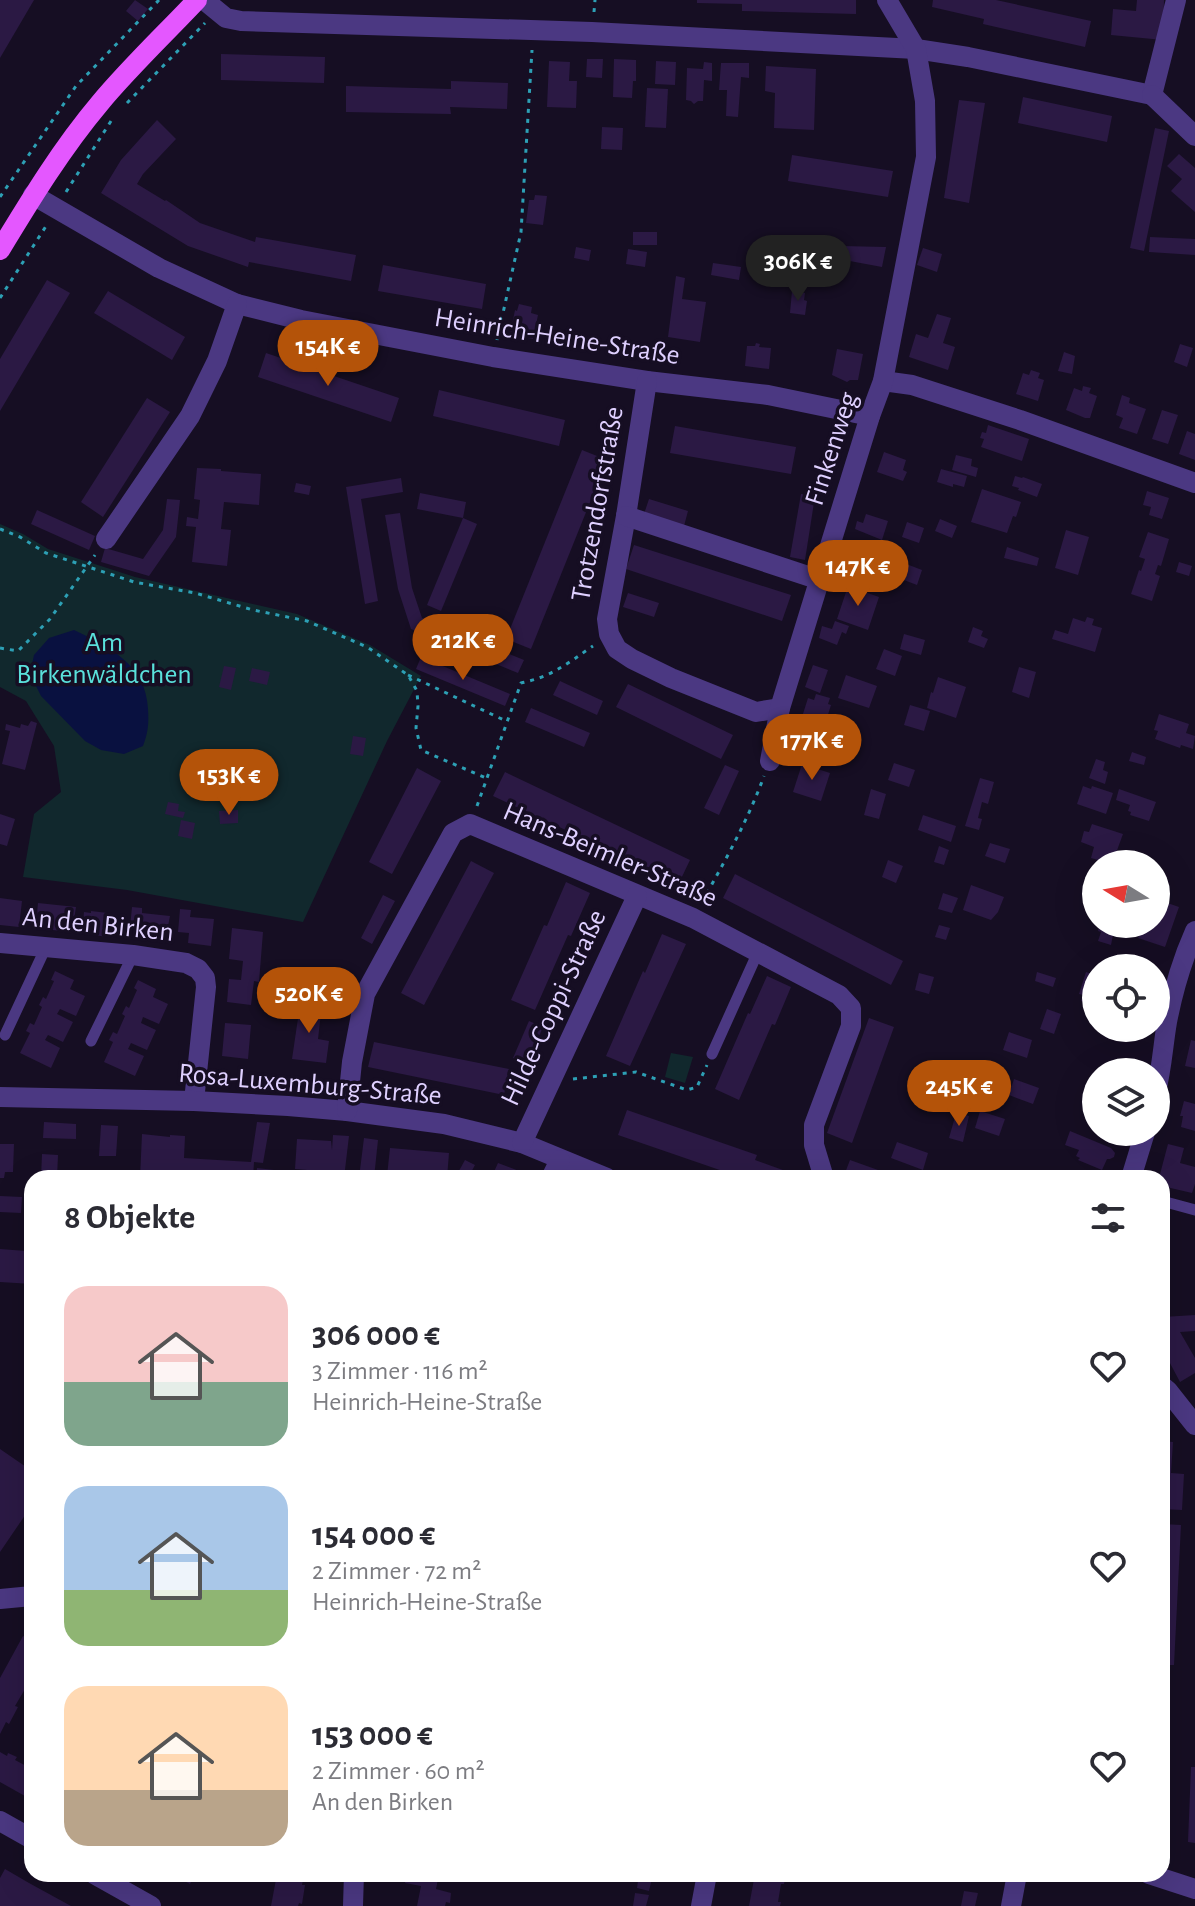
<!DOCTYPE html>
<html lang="de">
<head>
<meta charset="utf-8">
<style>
  body { margin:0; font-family:"Alegreya Sans",sans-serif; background:#f2f2f3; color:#2b2b33; height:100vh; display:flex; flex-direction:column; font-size:30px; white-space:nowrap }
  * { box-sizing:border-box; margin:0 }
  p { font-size:26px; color:#7c7c81 }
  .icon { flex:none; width:44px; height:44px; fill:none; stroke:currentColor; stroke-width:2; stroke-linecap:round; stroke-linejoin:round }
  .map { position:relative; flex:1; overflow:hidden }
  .side { position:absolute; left:24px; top:1170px; width:1146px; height:712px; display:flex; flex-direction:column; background:#fff; border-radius:24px; box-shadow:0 8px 32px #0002 }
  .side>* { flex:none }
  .needle { width:52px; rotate:281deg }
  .tools { position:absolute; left:1082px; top:850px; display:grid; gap:16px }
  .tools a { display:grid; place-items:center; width:88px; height:88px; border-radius:50%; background:#fff; box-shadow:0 8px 32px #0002; font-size:40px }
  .price { position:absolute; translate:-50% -68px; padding:0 18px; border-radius:28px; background:#b45309; color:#fff; font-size:26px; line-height:52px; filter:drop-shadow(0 2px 4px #0008) }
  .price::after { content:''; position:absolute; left:50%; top:48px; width:24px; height:18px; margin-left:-12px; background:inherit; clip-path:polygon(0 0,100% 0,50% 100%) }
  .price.selected { background:#222; color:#fff }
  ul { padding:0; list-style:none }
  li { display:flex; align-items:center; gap:24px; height:200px; padding:0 40px }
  li span { display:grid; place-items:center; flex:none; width:224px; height:160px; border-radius:24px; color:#555 }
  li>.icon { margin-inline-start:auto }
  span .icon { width:96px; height:96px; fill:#fffc; stroke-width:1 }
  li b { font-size:34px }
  h2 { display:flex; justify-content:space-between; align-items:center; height:96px; padding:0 40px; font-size:34px }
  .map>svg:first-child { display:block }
</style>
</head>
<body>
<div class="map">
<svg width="1195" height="1906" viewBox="0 0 1195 1906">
  <rect width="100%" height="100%" fill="#160e23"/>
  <!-- green -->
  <g fill="#11282d">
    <path d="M0,524L23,534L48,549L135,577L297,614L370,645L421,676L387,741L303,922L127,890L23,877L34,814L61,792L54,746L26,701L0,687Z"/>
    <path d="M671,1053L693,1057L685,1083L665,1077Z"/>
  </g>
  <!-- water -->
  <path fill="#091140" d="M74,630C110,647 146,665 148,709C149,724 148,733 143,746L124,754L101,750L85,741L41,696L30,674L34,655L49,638Z"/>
  <!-- building -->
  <g fill="#2b1944">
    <path d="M0,0H34L0,58Z"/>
    <path d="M135,0L148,9L138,21L126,11Z"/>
    <path d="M697,0H856V14L742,11V4L697,3Z"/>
    <path d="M933,0H996L1091,21L1085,47L983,24L984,19L932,7Z"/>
    <path d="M1137,0H1164L1163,40L1111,35L1113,9L1136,11Z"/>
    <path d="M221,54L325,57L324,83L221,80Z"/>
    <path d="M587,59H603L602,78L586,77Z"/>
    <path d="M614,59L636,60V81H633L632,98L613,97Z"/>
    <path d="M549,61L570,62L569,81H577L576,108L547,107Z"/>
    <path d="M656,61L676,62L675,85L655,84Z"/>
    <path d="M704,62L712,63V81L704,80L703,101H698L694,104L691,101L686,100L687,68L703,69Z"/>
    <path d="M721,63H749V78L741,77L738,117L726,116L727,90H719Z"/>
    <path d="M766,66L816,69L814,130L774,128L775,93L765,91Z"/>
    <path d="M451,81L508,83L507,109L450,107L451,114L346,112V86L451,89Z"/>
    <path d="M647,88L668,89L666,128L645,127Z"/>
    <path d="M1023,97L1112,116L1107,142L1018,123Z"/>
    <path d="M959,100L985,103L969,203L944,198Z"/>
    <path d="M157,120L176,139L143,174L137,184L165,201L166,200L200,223L255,242L256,237L356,255L351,281L249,262L248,267L188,246L101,193L121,160Z"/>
    <path d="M602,127L623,128L622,150L601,149Z"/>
    <path d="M1155,128L1169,131L1144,251L1130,248Z"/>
    <path d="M1179,154L1195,168V212L1171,191L1182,179L1167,166Z"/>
    <path d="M792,155L893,171L888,197L788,181Z"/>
    <path d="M535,195L547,196L543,225L526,223L529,200H534Z"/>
    <rect x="633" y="232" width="24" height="13"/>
    <path d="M1150,237L1195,239V255L1149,252Z"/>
    <path d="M841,246L886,247L882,267L839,259Z"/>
    <path d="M576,247L591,250L589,261L574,258Z"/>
    <path d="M923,248L942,254L937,272L917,265Z"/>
    <path d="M628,249L647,252L645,267L626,264Z"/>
    <path d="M713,263L741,267L739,280L711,275Z"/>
    <path d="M383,265L486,284L482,309L378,291Z"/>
    <path d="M676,276L685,278L682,299L706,302L700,342L668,337Z"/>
    <path d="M47,280L70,293L0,411V359Z"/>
    <path d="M108,291L185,337L172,360L94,313Z"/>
    <path d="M792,291L805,293L804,300L807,301L805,315L790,313Z"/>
    <path d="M519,304L532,307L531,313L538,315L533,339L510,335L515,310L517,311Z"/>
    <path d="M937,314L951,318L943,343L955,347L948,370L909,357L916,334L928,338Z"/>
    <path d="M756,343L760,344L759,347L771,348L769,369L745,366L747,346H755Z"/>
    <path d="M1180,344L1193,348L1187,367L1174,362Z"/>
    <path d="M837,349L863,354L858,380H850L847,382L832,375Z"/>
    <path d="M1064,352L1075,356L1072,374L1058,371Z"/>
    <path d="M266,353L399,398L391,422L258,377Z"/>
    <path d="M1031,370L1040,373L1038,378L1044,380L1038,401L1016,394L1023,373L1029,375Z"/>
    <path d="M1083,386L1091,388L1089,393L1097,396L1090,418H1085L1066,410L1074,388L1082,391Z"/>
    <path d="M439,390L565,420L559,446L433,416Z"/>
    <path d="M1122,395L1130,398L1129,403L1146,409L1137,434L1119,428L1123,418L1116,415Z"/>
    <path d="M147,398L170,412L103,517L81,502Z"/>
    <path d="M1162,410L1178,415L1168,444L1152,439Z"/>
    <path d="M988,425L1029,439L1022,461L981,447L984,439L980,438L982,432L986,433Z"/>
    <path d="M675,426L796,447L791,474L670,453Z"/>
    <path d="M1187,431L1195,434V460L1179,454Z"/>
    <path d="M582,450L607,460L531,649L506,639Z"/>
    <path d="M884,452L906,460L903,470L907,472L903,481L877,472Z"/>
    <path d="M956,455L972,459L971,466L978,468L976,477L952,470Z"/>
    <path d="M197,468L221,469V471L261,474L259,505L224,502L221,529L231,530L227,566L192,562L196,527L186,526L187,517L198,519L200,500L194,499Z"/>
    <path d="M941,469L967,476L964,487L953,484V487L937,482Z"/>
    <path d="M1015,476L1022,478L1023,477L1042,484L1037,497L1018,490L1019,488L1012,486Z"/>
    <path d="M401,478L403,492L361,499L378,601L365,604L346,487Z"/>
    <path d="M296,483L311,486L309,495L294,492Z"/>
    <path d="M982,489L1021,502L1016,517L1013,516L1007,533L971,522Z"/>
    <path d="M1147,491L1169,498L1162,519L1149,515L1151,507L1143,505Z"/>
    <path d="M420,493L466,502L463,518L417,509Z"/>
    <path d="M801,494L815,496L805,560L790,557Z"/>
    <path d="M167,499L180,500L176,537L149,576L101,562L105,548L143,559L163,530Z"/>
    <path d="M649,499L688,511L684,526L644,514Z"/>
    <path d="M37,510L95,536L89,550L31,524Z"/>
    <path d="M400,513L412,588L422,618L524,660L518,673L411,629L398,589L385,515Z"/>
    <path d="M866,514L888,521L882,540L855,529L857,521L863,523Z"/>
    <path d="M463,518L477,524L441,611L427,605Z"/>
    <path d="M940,519L957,526L952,538L935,531Z"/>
    <path d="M907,522L924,528L919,543L902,537Z"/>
    <path d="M1066,530L1089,537L1078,575L1055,568Z"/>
    <path d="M1148,532L1169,539L1161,566L1158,565L1155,574L1160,576L1152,601L1131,594L1139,570L1141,571L1145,559L1139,557Z"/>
    <path d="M634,545L791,595L782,621L626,569Z"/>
    <path d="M1007,547L1039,558L1037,566L1004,558Z"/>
    <path d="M888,557L922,570L917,585L883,572Z"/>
    <path d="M1179,562L1192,566L1189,576L1176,572Z"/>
    <path d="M855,563L877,571L875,578L863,574L861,580L850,576Z"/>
    <path d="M848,586L879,597L868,630L837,619Z"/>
    <path d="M628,593L659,603L654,617L623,607Z"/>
    <path d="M1087,617L1094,619L1092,625L1102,628L1095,652L1052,639L1055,630L1068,634L1073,618L1085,622Z"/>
    <path d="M835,621L849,626L846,634L842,632L837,645L819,638L822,626L832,629Z"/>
    <path d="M973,627L983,631L981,636L988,639L984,648L968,642Z"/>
    <path d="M904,634L925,640L921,655L900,649Z"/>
    <path d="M884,649L902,656L895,676L876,669Z"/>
    <path d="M421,657L510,694L505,706L416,669Z"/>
    <path d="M813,665L828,670L820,693L805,687Z"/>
    <path d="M224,666L236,668L231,690L219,687Z"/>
    <path d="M1019,667L1036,672L1029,698L1012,692Z"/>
    <path d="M252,668L270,672L267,685L249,681Z"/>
    <path d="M846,675L877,686L869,708L838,698Z"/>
    <path d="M938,677L966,687L956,718L927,708L931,692L933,693Z"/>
    <path d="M560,681L603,701L597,715L553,695Z"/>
    <path d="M628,684L733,735L721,759L616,707Z"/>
    <path d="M816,694L830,698L828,704L831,705L825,724L802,717L808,698L814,700Z"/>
    <path d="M910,705L930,711L924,731L904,725Z"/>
    <path d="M531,708L590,733L584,747L525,722Z"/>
    <path d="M1159,714L1189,724L1186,733L1195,736L1193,749L1181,745L1180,748L1155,739L1158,731L1154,730Z"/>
    <path d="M31,721L37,723L25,770L2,764L10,731L5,730L6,724L20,728L21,724L28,726Z"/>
    <path d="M353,736L366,738L363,756L350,754Z"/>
    <path d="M1132,752L1146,757L1144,765L1129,761Z"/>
    <path d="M1096,759L1105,762L1103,770L1108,772L1105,784L1089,778Z"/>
    <path d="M894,763L915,770L909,787L888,780Z"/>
    <path d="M802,764L830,773L821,801L793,792Z"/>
    <path d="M725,765L739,771L719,815L704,808Z"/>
    <path d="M417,768L441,781L392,874L369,862Z"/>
    <path d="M505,772L690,860L679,883L493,796Z"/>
    <path d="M980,778L994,782L988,804L982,802L978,818L982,819L979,830L965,826Z"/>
    <path d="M1083,786L1091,789L1092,786L1113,793L1106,814L1077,804Z"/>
    <path d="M871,789L886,794L879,819L864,815Z"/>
    <path d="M1119,789L1156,802L1149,821L1130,815L1131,812L1128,811L1130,805L1116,800Z"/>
    <path d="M168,802L179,804L178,811L185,812L183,818L165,814Z"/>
    <path d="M238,810V823L220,824L219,811Z"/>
    <path d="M0,814L15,819L7,846L0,844Z"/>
    <path d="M923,815L956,826L951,842L918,830Z"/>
    <path d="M181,820L195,823L192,839L178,836Z"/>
    <path d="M1092,824L1123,834L1112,864L1091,858L1094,847L1081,842L1084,831L1089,832Z"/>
    <path d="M990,843L1010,849L1005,863L985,856Z"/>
    <path d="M939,846L949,850L944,865L934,862Z"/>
    <path d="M888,860L903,866L896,883L882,877Z"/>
    <path d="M471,861L494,873L424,1005L401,993Z"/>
    <path d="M735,874L903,961L891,985L723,898Z"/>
    <path d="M566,882L590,893L571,936L568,935L535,1010L511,1000L544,925L547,926Z"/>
    <path d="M971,885L1004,897L998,912L991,920L963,910Z"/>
    <path d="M943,893L958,898L952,913L938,909Z"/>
    <path d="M383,895L395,901L372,944L361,938Z"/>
    <path d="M0,898L22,901L19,927L0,925Z"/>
    <path d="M1156,899L1179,907L1165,947L1138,938L1141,931L1144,932L1146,924H1156Z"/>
    <path d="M38,903L76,907L72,932L43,929V925L36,924Z"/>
    <path d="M132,907L142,908V913L170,916L165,941L138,938L139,928L130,927Z"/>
    <path d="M180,909L191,910L190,917L214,919L211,946L188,943L189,933L178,932Z"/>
    <path d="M91,911L116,914L113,938L82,933L84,912L91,913Z"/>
    <path d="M1100,924H1120L1116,936L1113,935L1111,945L1098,941L1101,932L1098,931Z"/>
    <path d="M939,925L950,928L946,940L935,937Z"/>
    <path d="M232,928L263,932L259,982L254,981L251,1005L227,1002L229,979L241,980L243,961L229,959Z"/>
    <path d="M662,934L686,944L630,1066L606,1056L643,971L645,973Z"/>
    <path d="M55,971L74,980L70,989L85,996L76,1016L60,1009L57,1014L73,1022L63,1042L48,1035L45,1040L60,1048L51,1068L20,1053L30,1033L26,1031L30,1023L34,1025L42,1007L39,1005L43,997L46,999L54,981L51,980Z"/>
    <path d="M286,972L299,974L296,998L283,997Z"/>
    <path d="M1037,972L1056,978L1053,987L1035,981Z"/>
    <path d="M1086,972L1096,975V999L1090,997L1088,1003L1081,1001L1083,995L1079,994Z"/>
    <path d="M919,973L934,977L929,994L915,990Z"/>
    <path d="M767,976L791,987L775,1025L772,1024L739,1100L715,1089L748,1013L750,1014Z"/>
    <path d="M138,980L156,989L153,997L168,1004L159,1024L143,1017L141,1023L156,1030L147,1050L131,1043L128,1049L144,1056L135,1076L104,1062L113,1042L109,1040L113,1032L117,1034L125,1016L122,1014L126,1006L129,1008L137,990L134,988Z"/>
    <path d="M301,998L317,1000L316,1012L321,1013L318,1039L329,1041L326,1063L292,1059Z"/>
    <path d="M1047,1009L1061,1014L1054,1034L1040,1029Z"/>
    <path d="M869,1018L894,1027L852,1143L827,1133Z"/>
    <path d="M529,1021L543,1027L527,1064L513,1058Z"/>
    <path d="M225,1023L251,1025L248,1059L222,1056Z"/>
    <path d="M1009,1032L1032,1040L1027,1058L1003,1050Z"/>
    <path d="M1191,1040L1195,1041V1068L1185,1066Z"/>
    <path d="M374,1042L509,1069L504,1095L368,1067Z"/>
    <path d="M1014,1079L1039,1088L1033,1104L1009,1095Z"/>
    <path d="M1184,1101L1195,1104V1131L1181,1127L1183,1116H1180Z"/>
    <path d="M627,1110L757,1155L755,1160L805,1178H743L618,1135Z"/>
    <path d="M980,1111L1005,1119L999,1136L975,1128Z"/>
    <path d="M960,1113L969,1116L963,1142L949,1138L955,1117L959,1119Z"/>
    <path d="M44,1122L76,1124V1139L43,1138Z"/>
    <path d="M257,1122L270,1123L263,1163L254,1162L253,1178H140L142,1134L170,1137V1135L185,1136L184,1158L251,1162Z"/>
    <path d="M101,1125L118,1126L116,1156H99Z"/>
    <path d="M1070,1131L1111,1148L1115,1153L1114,1157L1110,1159H1107L1102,1170L1078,1160L1080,1158L1076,1156L1079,1150L1065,1145Z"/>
    <path d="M333,1135L349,1136L344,1178H329V1171L318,1170L317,1176L307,1175V1170L295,1169L297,1139L331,1141L332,1150Z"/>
    <path d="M364,1138L378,1140L374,1178H359Z"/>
    <path d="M897,1142L928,1153L923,1170L891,1158Z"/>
    <path d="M0,1144H14L13,1172H5L4,1178H0Z"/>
    <path d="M1168,1144L1184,1148L1180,1163L1195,1167V1184L1192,1193L1162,1186V1178H1159Z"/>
    <path d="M390,1148L449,1153L447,1178L387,1176Z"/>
    <path d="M42,1154L58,1155L57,1178H41Z"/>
    <path d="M465,1160L475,1165L468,1178H455Z"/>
    <path d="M850,1160L878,1170L875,1178H857L845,1173Z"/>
    <path d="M498,1163L527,1174L526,1178H488L489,1173L493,1174Z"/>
    <path d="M257,1168L274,1170L273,1178H256Z"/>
    <path d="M0,1196L22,1197L21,1213L0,1212Z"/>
    <path d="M27,1231H32V1284L0,1282V1249L26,1251Z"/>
    <path d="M1195,1315V1331L1180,1332L1195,1358V1373L1180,1382L1162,1348V1322L1165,1321L1163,1317Z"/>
    <path d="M1162,1441L1173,1442L1171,1473L1184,1474L1182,1510L1162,1509Z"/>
    <path d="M0,1449L32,1471L29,1479L32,1481V1505L0,1552Z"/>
    <path d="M1162,1524L1181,1525L1174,1665H1162Z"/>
    <path d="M23,1636L32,1641V1681L27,1690L25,1689L15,1706L18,1707L9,1724L6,1722L0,1734V1678Z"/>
    <path d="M0,1752L7,1756L8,1753L17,1757L15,1760L32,1769V1800L0,1782Z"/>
    <path d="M1191,1767H1195V1843L1188,1842Z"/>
    <path d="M5,1869L29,1883L71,1906H0V1878Z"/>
    <path d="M171,1874H195L190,1884Z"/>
    <path d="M277,1874H304L302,1885H305L302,1904L299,1903L298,1906H271Z"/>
    <path d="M407,1874H435L434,1879H438L436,1889L451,1893L450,1903L446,1902L445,1906H417L421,1886L405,1883Z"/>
    <path d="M639,1874H653L649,1891L637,1888Z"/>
    <path d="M755,1874H786L784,1884H781L778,1902H781L780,1906H749Z"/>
    <path d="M964,1891L978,1893L975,1906H961Z"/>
    <path d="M635,1893L649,1895L646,1906H633Z"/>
  </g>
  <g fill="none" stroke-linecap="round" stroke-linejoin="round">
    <!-- path -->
    <g stroke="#2da0b5" stroke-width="3" stroke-dasharray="4 6" stroke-linecap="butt">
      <path d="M594,12L595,0"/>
      <path d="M127,103L205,23"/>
      <path d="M66,192L111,121"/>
      <path d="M0,197L76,86L159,0"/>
      <path d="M0,298L48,223"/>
      <path d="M497,340L521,232L532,50"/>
      <path d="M0,529L20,537L46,553L134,582L195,593L253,610L307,621L367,647L408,675L417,691L418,706L416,728L421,750L486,778"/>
      <path d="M0,648L18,651L50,619L95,555"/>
      <path d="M408,675L506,721"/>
      <path d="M477,806L521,683C551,677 568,663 593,646"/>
      <path d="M702,902C725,861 748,820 764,776"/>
      <path d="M573,1079L636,1072L687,1090L697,1087L707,1065"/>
    </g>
    <!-- service -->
    <g stroke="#4b3882" stroke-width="11">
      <path d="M5,1035L46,947"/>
      <path d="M91,1041L133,955"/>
      <path d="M712,1054L758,952"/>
      <path d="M1162,1201L1195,1210"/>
    </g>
    <!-- minor -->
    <g stroke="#4b3882" stroke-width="20">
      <path d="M204,0L226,18L241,21L592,32L916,49L968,57L1152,95"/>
      <path d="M1152,95L1176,0"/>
      <path d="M1152,95L1195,136"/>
      <path d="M33,195L159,268L237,304L301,320L493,357L647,381L768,395L870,416"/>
      <path d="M647,381L626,516L607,619L609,634L617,649L632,659L671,678L756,712L780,708"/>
      <path d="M883,381L912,385L1020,420L1195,483"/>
      <path d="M626,516L820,580"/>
      <path d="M106,539L190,416L217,361L237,304"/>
      <path d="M770,761L780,708L870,416L883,381L926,157L925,101L916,49L887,0"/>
      <path d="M0,943L133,955L186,963L198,969L205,978L206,987L194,1101"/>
      <path d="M1156,1091C1162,1068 1163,1045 1167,1022C1173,991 1182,960 1195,931"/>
      <path d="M0,1097L194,1101L288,1106L347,1111L444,1124L522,1143L607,1178"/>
      <path d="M347,1111L352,1062L365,994L453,833L470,824L693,918L839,995L851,1008V1026L814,1125V1145L824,1178"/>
      <path d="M522,1143L637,896"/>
      <path d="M551,1178L560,1160"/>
      <path d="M1131,1178L1145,1132"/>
      <path d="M1162,1386L1168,1391L1195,1425"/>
      <path d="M0,1599L32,1596"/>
      <path d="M0,1821L32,1839"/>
      <path d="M94,1874L151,1906"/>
      <path d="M1149,1874L1195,1889"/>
      <path d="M353,1906L354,1874"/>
      <path d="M701,1906L707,1874"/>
      <path d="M1011,1906L1017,1874"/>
    </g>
    <!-- primary -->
    <path stroke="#e457ff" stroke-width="20" d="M0,250C31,199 62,148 100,103C130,67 165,34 197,0"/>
  </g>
  <g text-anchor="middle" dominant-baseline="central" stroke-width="7" stroke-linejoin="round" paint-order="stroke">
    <!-- street labels -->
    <g font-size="28" fill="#dfd0ff" stroke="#160e23">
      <text transform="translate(557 337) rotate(9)">Heinrich-Heine-Straße</text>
      <text transform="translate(832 449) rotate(-72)">Finkenweg</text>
      <text transform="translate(598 504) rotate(-80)">Trotzendorfstraße</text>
      <text transform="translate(610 855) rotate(23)">Hans-Beimler-Straße</text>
      <text transform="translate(98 925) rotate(6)">An den Birken</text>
      <text transform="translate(554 1008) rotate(-65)">Hilde-Coppi-Straße</text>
      <text transform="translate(310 1085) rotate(5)">Rosa-Luxemburg-Straße</text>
    </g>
    <!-- park labels -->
    <g font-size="28" fill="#5ae0db" stroke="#160e23">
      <text x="104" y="643">Am<tspan x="104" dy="32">Birkenwäldchen</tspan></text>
    </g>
  </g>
</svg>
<div class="tools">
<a><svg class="needle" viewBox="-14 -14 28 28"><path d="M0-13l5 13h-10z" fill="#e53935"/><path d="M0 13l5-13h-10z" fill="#7c7c81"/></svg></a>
<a><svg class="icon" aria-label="locate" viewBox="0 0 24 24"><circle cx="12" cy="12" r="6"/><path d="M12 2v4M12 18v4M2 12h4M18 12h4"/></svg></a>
<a><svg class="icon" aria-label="layers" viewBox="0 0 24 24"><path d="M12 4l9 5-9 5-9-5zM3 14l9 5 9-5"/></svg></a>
</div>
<b class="price selected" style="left:798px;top:303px">306K €</b>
<b class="price" style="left:328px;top:388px">154K €</b>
<b class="price" style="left:858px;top:608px">147K €</b>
<b class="price" style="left:463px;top:682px">212K €</b>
<b class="price" style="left:812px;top:782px">177K €</b>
<b class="price" style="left:229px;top:817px">153K €</b>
<b class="price" style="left:309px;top:1035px">520K €</b>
<b class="price" style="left:959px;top:1128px">245K €</b>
<section class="side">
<h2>8 Objekte<svg class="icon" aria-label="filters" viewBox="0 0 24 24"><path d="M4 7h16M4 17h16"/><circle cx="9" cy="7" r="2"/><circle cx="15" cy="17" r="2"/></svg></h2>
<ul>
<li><span style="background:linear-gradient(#f6c9c9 60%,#7fa58c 0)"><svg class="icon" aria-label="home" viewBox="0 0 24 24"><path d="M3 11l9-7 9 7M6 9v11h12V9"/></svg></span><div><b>306 000 €</b><p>3 Zimmer · 116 m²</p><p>Heinrich-Heine-Straße</p></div><svg class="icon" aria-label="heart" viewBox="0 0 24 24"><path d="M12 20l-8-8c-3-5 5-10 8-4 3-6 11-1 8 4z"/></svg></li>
<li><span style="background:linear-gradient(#a9c7e8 65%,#8fb573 0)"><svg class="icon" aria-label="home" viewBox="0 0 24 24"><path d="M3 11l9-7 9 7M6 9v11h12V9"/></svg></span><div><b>154 000 €</b><p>2 Zimmer · 72 m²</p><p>Heinrich-Heine-Straße</p></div><svg class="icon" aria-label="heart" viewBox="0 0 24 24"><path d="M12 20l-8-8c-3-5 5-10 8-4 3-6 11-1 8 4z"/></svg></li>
<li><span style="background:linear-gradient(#ffd9b3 65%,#b9a48a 0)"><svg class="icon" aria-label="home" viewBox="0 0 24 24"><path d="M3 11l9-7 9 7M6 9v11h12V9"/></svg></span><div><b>153 000 €</b><p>2 Zimmer · 60 m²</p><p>An den Birken</p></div><svg class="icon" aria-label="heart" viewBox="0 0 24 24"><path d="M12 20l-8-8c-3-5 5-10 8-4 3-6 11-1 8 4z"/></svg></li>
</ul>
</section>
</div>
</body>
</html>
